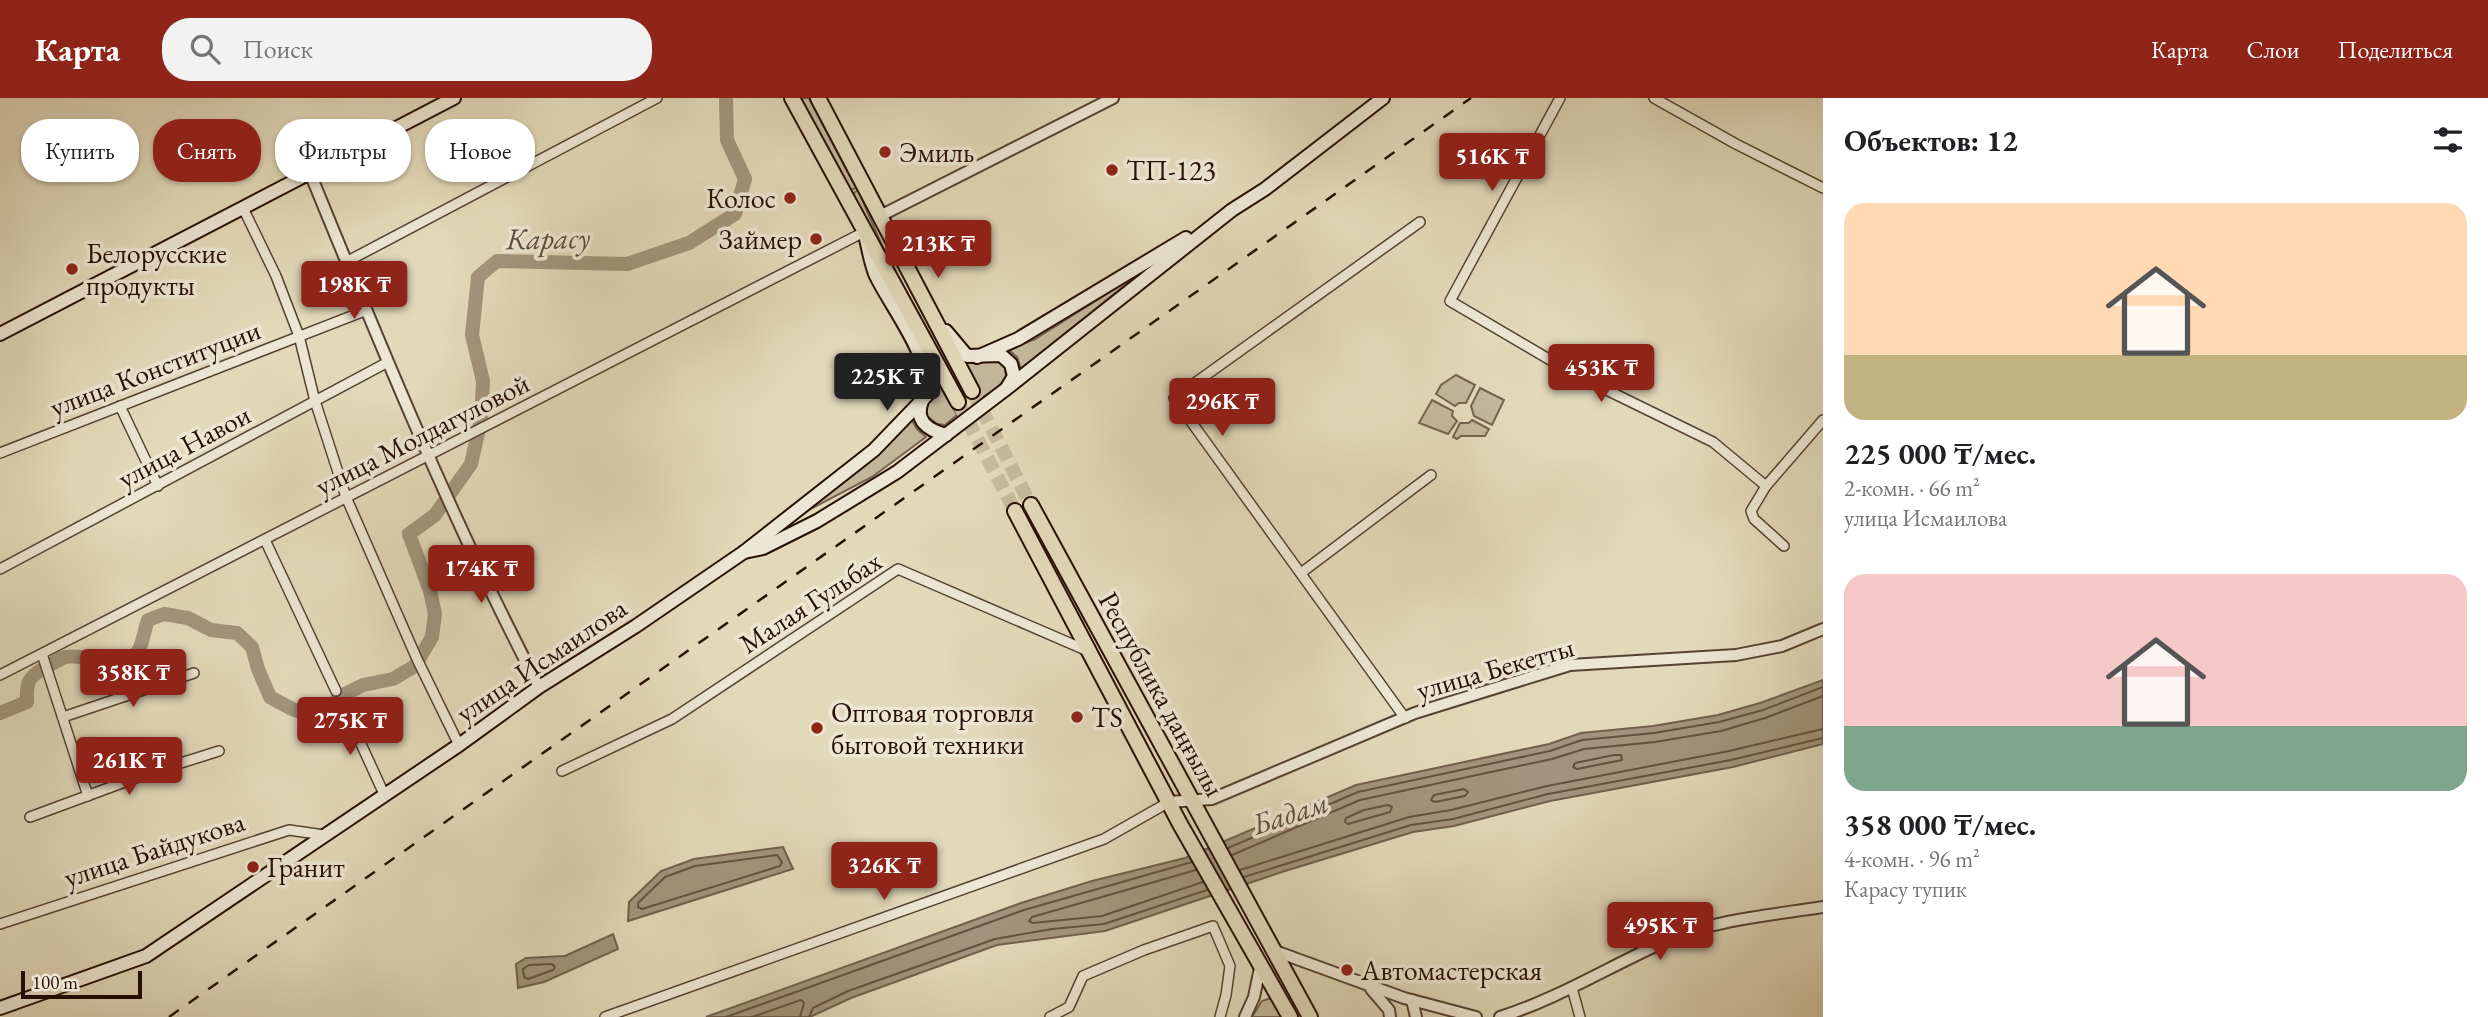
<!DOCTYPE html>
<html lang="ru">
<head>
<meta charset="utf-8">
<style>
  body { margin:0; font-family:"EB Garamond",serif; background:#f2f2f2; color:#202124; height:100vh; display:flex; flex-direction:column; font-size:26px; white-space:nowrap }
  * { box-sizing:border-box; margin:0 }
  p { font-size:23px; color:#757577 }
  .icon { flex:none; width:38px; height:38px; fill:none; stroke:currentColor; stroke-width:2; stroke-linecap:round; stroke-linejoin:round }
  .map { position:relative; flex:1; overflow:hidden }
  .drawer { display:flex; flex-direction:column; background:#fff; width:665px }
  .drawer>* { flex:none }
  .top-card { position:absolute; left:21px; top:21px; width:665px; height:63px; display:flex; gap:14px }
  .scale { position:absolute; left:21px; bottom:18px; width:121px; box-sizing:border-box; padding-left:7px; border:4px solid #270f04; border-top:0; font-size:19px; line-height:24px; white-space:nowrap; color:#270f04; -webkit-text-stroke:5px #ece6d2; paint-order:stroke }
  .price { position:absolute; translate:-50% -60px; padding:0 16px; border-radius:7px; background:#8f2418; color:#fff; font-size:23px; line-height:46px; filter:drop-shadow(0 2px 4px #0008) }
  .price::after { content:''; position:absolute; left:50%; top:42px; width:21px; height:16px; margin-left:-10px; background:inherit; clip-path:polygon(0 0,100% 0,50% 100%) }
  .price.current { background:#222; color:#fff }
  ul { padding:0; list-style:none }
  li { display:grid; align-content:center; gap:14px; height:371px; padding:0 21px }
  li span { display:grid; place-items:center; height:217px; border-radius:21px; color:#555 }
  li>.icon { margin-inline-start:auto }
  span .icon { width:126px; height:126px; fill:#fffc; stroke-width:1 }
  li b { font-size:30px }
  h2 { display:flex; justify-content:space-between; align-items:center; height:84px; padding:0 21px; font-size:30px }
  .tag { padding:0 24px; border-radius:28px; background:#fff; box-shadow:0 2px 5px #0004; font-size:24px; line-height:63px }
  .tag.current { background:#8f2418; color:#fff }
  header { display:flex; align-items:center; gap:42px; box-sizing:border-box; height:98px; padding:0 35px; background:#8f2418; color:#fff }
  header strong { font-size:33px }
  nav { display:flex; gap:38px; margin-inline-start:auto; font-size:24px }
  .search { width:490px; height:63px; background:#f2f2f2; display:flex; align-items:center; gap:18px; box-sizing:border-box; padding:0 24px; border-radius:28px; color:#757577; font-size:26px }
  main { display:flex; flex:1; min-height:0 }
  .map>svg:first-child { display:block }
</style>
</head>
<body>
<header>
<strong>Карта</strong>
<div class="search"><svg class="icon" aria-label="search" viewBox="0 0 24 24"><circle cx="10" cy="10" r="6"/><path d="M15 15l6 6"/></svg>Поиск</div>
<nav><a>Карта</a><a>Слои</a><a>Поделиться</a></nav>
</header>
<main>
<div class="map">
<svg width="1823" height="919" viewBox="0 0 1823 919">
  <rect width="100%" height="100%" fill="#e2d9ba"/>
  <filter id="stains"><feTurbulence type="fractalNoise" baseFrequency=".00286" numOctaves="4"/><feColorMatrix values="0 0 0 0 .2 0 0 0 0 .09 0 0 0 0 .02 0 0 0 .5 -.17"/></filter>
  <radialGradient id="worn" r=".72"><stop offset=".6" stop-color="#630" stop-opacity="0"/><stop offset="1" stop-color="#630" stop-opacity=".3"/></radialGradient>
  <!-- green -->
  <g fill="#c2b79b" stroke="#746350" stroke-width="2">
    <path d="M800,0H809L856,90L849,93Z"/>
    <path d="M858,92L884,152L851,97Z"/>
    <path d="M1140,175L1021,271L1017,259L1009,252L1035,241Z"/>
    <path d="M950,250C972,269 972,263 998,263L1005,270L1006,279L999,288L979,302Z"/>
    <path d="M933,274L957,317L945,327L937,326L926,317V309C936,296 936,289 933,274Z"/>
    <path d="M1456,277L1475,287L1466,305H1459L1455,308L1436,296L1441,287Z"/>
    <path d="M1480,290L1504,302L1492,327L1474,318L1471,308Z"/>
    <path d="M1432,302L1453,313L1452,318L1457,323L1448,336L1419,325Z"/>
    <path d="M911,321L917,331L926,339L872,379L776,429Z"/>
    <path d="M1472,322L1489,331L1485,338H1461L1457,341L1453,339L1460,325H1469Z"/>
    <path d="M1271,900L1285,919H1252L1262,903Z"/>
  </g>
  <!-- water -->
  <g fill="#a2947c" stroke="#715f4c" stroke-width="2">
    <path d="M1823,582V646L1819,647L1733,669L1550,703L1454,728L1413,734L1285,773L1105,833L997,847L851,900L810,919H706L1021,805L1092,783L1185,760L1356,687L1549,646L1581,635L1653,628L1718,617L1760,605Z"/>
    <path d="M783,749L793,771L628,823L629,804L661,773L694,761Z"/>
    <path d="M613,836L618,851L544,884L518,890L516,866L526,860L565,858Z"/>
  </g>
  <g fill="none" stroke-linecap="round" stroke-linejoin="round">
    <!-- shore -->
    <g stroke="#645240" stroke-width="2">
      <path d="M1614,657H1621L1622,662L1577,671L1573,669L1575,665Z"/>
      <path d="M1464,691L1468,694L1465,698L1435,704L1431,702L1434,697Z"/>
      <path d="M1388,707L1392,709L1390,714L1348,726L1345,724L1346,720L1364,712Z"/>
      <path d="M1228,750L1358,694L1550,653L1582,642L1654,635L1719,624L1763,612L1823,589"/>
      <path d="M777,757L782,764L780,768L642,811L638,809V805L665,779L695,768Z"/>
      <path d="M1232,757L1360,702L1552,661L1584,651L1655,644L1721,633L1765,620L1823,598"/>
      <path d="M1196,772L1032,819L1029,823L1033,825L1102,818L1203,784"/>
      <path d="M1240,772L1409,719L1451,712L1547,688L1729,653L1823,631"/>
      <path d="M1244,779L1411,727L1453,721L1548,696L1731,662L1823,640"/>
      <path d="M552,866L555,869L553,872L528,881L524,879L523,871L529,867Z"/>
      <path d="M726,919L1024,812L1192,764"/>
      <path d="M752,919L801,902L804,905L800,919"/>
      <path d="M809,919L813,910L848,893L995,841L1052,831L1104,826L1207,792"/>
    </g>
    <!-- river -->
    <path stroke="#a2947c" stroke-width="14" d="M0,615L27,604C26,584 28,579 46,569C52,566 59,561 65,559C85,555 114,569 130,561C143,554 143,535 148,522L164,516L188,520L211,532L237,535L252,549L258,571L270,599L292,611L311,617L324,615L341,598L363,587L393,581L415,568L432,539L435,516L430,493L409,436L435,417L471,366L481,322L483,283L472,237L478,179L497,163L627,166L689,145L735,116L745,81L727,42L726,0"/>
    <!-- primary-tunnel -->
    <g stroke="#c6bb9f" stroke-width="14" stroke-dasharray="14 7" stroke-linecap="butt">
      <path d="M972,293L1031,407"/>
      <path d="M958,304L1015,413"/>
    </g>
    <!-- minor casing -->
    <g stroke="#564232" stroke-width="12">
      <g id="minor">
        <path d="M1560,0L1450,203L1574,276L1713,344L1766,388"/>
        <path d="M1654,0L1736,46L1823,90"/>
        <path d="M243,110L276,178L299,238L315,303L346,399L417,561L459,647"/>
        <path d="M346,164L657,0"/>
        <path d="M120,308L158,388"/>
        <path d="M0,355L367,212"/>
        <path d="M265,442L336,593"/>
        <path d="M1784,448L1754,421L1751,413L1766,388L1823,322"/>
        <path d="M0,471L388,264"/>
        <path d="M1301,475L1431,377"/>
        <path d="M42,556L88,698"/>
        <path d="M0,577L864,134"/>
        <path d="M344,609L384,696"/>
        <path d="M63,619L194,575"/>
        <path d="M1405,620L1174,300L1420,124"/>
        <path d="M562,673L672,621L898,471L1088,553"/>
        <path d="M30,719L149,675L219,653"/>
        <path d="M0,826L289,732L324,737"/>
        <path d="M1572,890L1580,919"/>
        <path d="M605,919L1104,741L1169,704"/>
        <path d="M1050,919L1069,909L1083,878L1144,852L1213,828L1230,868L1226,897L1220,919"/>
      </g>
    </g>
    <!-- tertiary casing -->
    <g stroke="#564232" stroke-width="14">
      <g id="tertiary">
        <path d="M310,75C381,249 452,423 539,589"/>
        <path d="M880,118L1113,0"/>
        <path d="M1169,704L1212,701L1415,615L1570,567L1736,557L1782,548L1823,531"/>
        <path d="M1275,853L1404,900L1476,919"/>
        <path d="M1371,891L1389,912L1390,919"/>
        <path d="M1412,902L1416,919"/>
        <path d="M1245,919L1254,899L1261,865"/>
        <path d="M1500,919C1560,900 1613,866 1671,841C1719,821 1772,817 1823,809"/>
      </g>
    </g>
    <!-- secondary casing -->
    <g stroke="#270f04" stroke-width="16">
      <g id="secondary">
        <path d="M946,233L967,258L1001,257L1011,266L1014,278L1008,288"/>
        <path d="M0,236L454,0"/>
        <path d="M977,259L1018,241L1186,140"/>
        <path d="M922,303C914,323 928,332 946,337"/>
        <path d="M744,454L763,450L817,423L897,374L1006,291L1232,112L1265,91L1383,0"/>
        <path d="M0,910L146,858L459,647L539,589L636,528L744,454L874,352L928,296C929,256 893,212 876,178C871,167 869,153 866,141"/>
      </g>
    </g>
    <!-- primary casing -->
    <g stroke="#270f04" stroke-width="18">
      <g id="primary">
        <path d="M792,0L958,304"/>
        <path d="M818,0L972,293"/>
        <path d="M1031,407L1310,919"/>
        <path d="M1015,413L1180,726L1290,919"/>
      </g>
    </g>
    <!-- minor -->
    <use href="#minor" stroke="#ece6d2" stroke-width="9"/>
    <!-- tertiary -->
    <use href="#tertiary" stroke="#ece6d2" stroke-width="10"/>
    <!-- secondary -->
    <use href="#secondary" stroke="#ece6d2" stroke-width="12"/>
    <!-- primary -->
    <use href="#primary" stroke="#e2d9ba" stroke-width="14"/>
    <!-- rail -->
    <path stroke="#270f04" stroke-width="2.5" stroke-dasharray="12 12" stroke-linecap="butt" d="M169,919L1471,0"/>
  </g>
  <!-- markers -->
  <g fill="#8f2418" stroke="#ece6d2" stroke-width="2.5">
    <circle cx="885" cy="54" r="7"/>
    <circle cx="1112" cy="72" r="7"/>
    <circle cx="790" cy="100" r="7"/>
    <circle cx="816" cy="141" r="7"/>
    <circle cx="72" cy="171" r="7"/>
    <circle cx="1077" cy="619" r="7"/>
    <circle cx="817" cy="630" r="7"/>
    <circle cx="253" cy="769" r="7"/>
    <circle cx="1347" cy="872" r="7"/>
  </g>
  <g text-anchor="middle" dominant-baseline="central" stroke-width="7" stroke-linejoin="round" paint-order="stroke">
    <!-- poi labels -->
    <g font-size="28" fill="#270f04" stroke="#ece6d2" text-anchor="start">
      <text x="899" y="54">Эмиль</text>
      <text x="1126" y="72">ТП-123</text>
      <text x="776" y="100" text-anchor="end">Колос</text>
      <text x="802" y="141" text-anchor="end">Займер</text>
      <text x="86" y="155">Белорусские<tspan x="86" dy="32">продукты</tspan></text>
      <text x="831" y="614">Оптовая торговля<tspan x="831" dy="32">бытовой техники</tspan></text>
      <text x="1091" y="619">TS</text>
      <text x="267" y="769">Гранит</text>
      <text x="1361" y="872">Автомастерская</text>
    </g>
    <!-- street labels -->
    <g font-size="28" fill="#270f04" stroke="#ece6d2">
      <text transform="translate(155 270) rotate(-21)">улица Конституции</text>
      <text transform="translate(422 336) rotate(-27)">улица Молдагуловой</text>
      <text transform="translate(184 348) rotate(-28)">улица Навои</text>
      <text transform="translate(810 504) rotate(-33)">Малая Гульбах</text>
      <text transform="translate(541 562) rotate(-34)">улица Исмаилова</text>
      <text transform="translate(1495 570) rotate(-16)">улица Бекетты</text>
      <text transform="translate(1162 596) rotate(61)">Республика даңғылы</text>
      <text transform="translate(154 751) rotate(-18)">улица Байдукова</text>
    </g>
    <!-- water labels -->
    <g font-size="30" font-style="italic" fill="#5e4b3a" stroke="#ece6d2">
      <text transform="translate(548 140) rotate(-1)">Карасу</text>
      <text transform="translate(1290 715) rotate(-18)">Бадам</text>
    </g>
  </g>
  <rect width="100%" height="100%" filter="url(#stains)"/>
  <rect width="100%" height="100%" fill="url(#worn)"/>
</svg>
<div class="scale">100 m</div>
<b class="price" style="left:1492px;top:95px">516K ₸</b>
<b class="price" style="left:938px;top:182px">213K ₸</b>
<b class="price" style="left:354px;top:223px">198K ₸</b>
<b class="price" style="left:1601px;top:306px">453K ₸</b>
<b class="price current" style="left:887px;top:315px">225K ₸</b>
<b class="price" style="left:1222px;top:340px">296K ₸</b>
<b class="price" style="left:481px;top:507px">174K ₸</b>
<b class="price" style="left:133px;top:611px">358K ₸</b>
<b class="price" style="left:350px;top:659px">275K ₸</b>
<b class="price" style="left:129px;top:699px">261K ₸</b>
<b class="price" style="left:884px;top:804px">326K ₸</b>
<b class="price" style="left:1660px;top:864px">495K ₸</b>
<div class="top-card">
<a class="tag">Купить</a>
<a class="tag current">Снять</a>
<a class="tag">Фильтры</a>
<a class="tag">Новое</a>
</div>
</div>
<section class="drawer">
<h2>Объектов: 12<svg class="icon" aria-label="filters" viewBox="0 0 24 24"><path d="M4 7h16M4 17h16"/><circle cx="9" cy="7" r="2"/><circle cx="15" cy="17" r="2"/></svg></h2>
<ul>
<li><span style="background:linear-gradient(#ffd9b3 70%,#c2b280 0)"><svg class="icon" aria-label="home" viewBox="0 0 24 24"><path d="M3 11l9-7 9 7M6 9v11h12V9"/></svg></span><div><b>225 000 ₸/мес.</b><p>2-комн. · 66 m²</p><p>улица Исмаилова</p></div></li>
<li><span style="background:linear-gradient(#f6c9c9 70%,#7fa58c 0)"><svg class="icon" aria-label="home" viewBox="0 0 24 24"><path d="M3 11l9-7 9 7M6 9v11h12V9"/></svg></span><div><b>358 000 ₸/мес.</b><p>4-комн. · 96 m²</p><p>Карасу тупик</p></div></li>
</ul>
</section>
</main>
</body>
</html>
